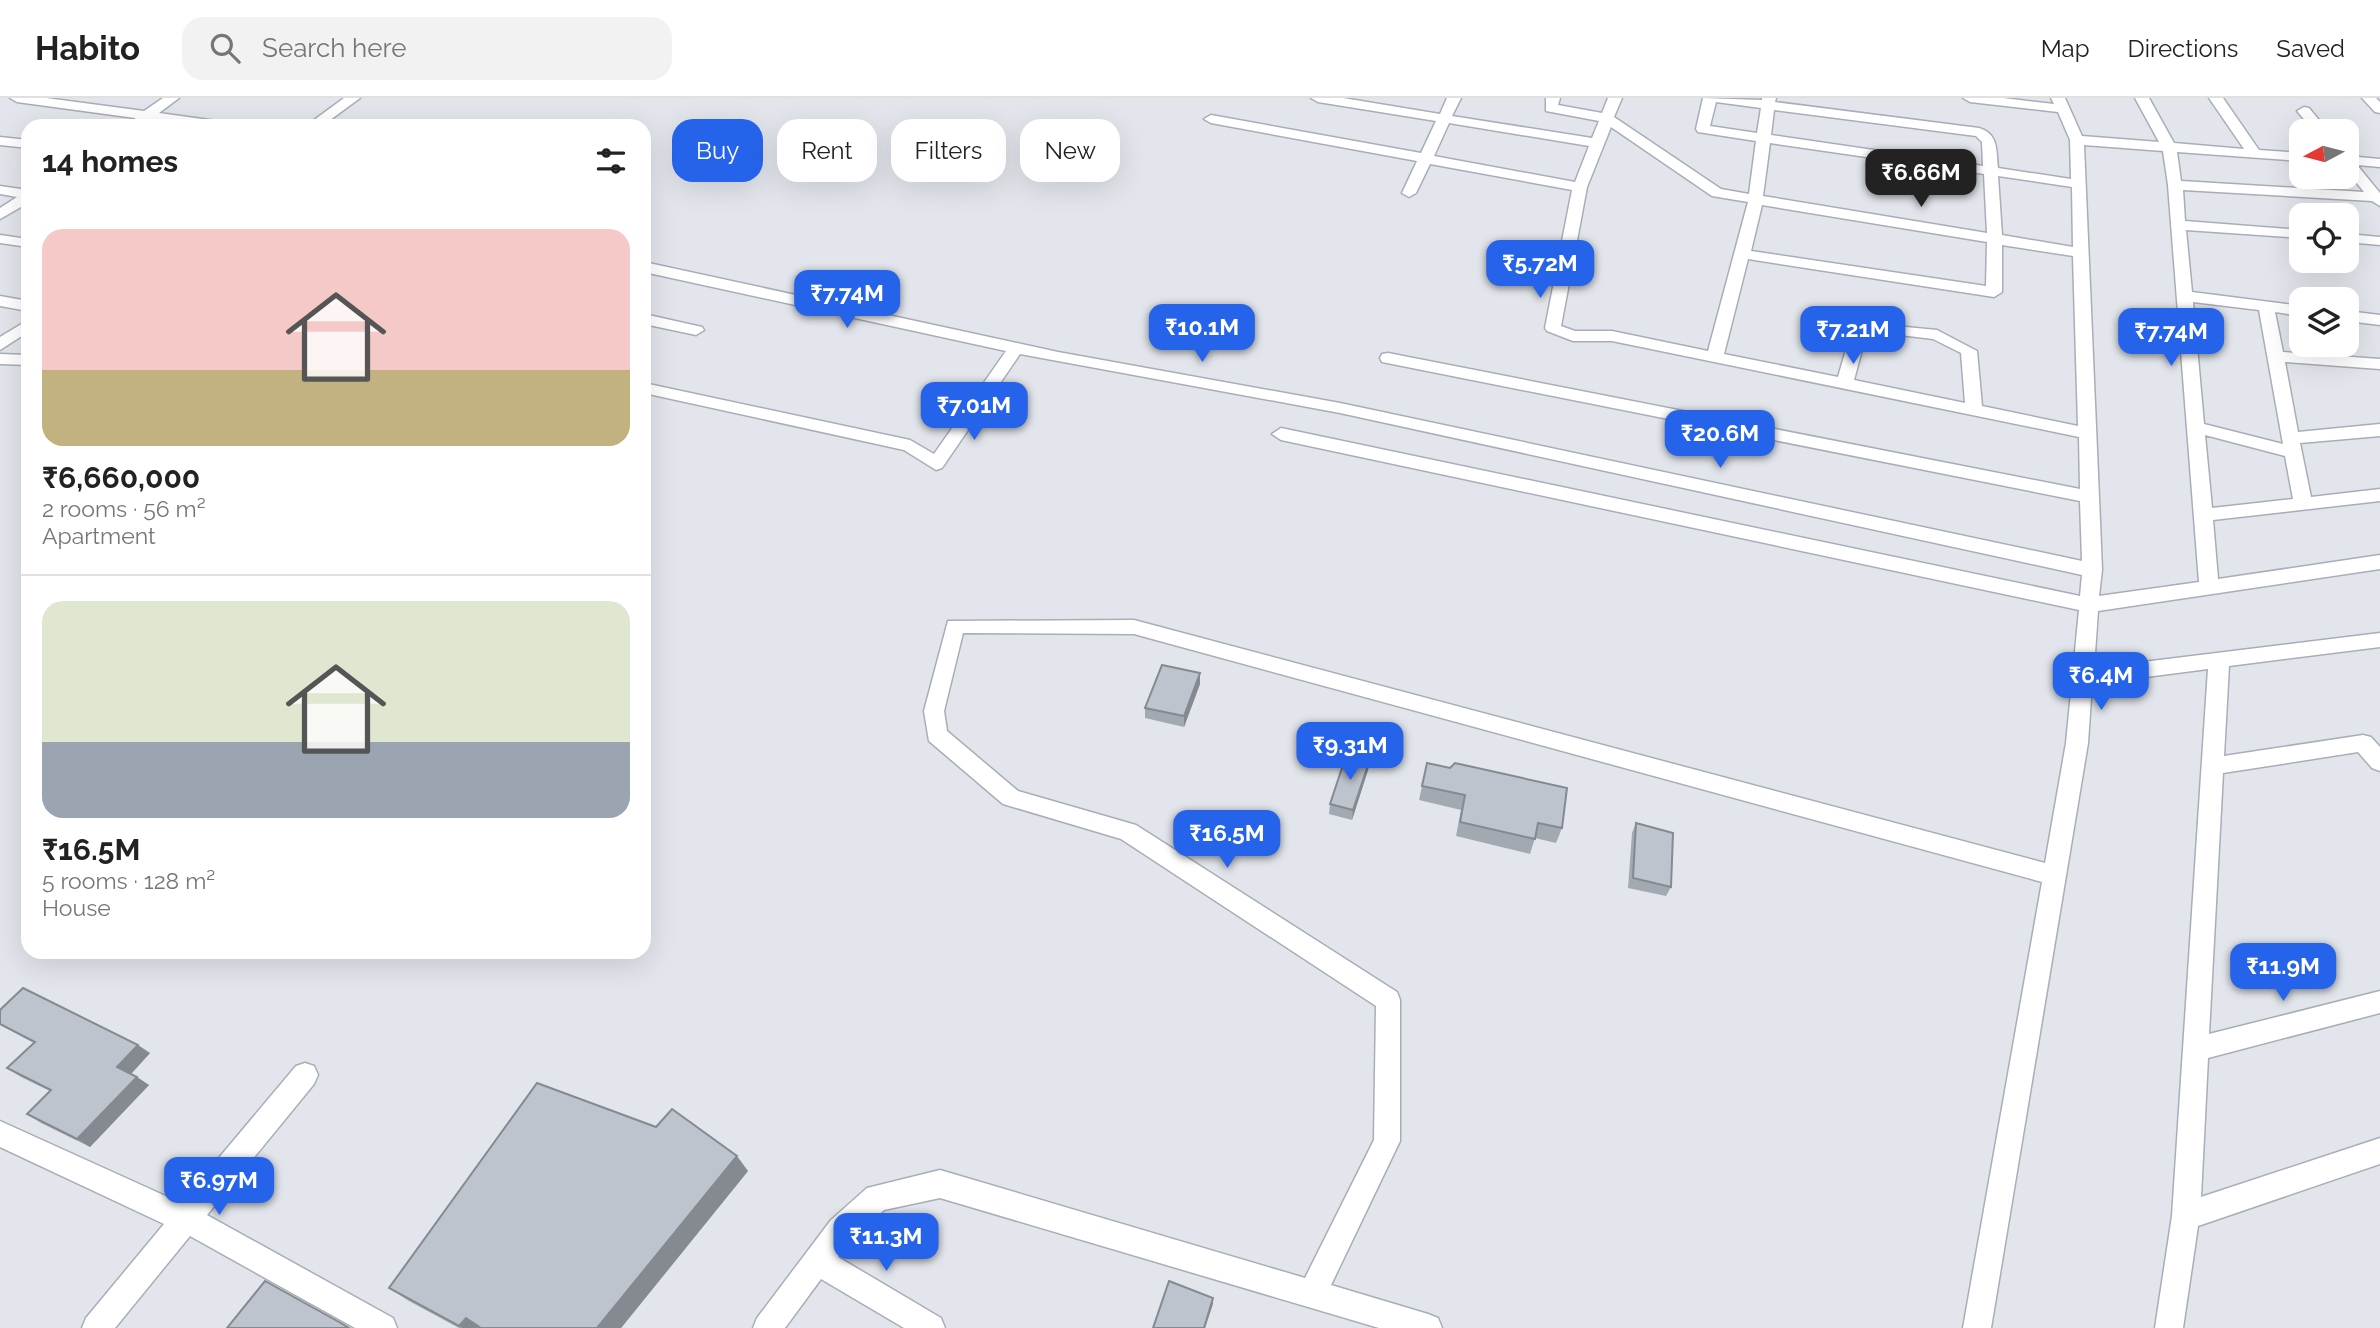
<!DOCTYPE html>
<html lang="en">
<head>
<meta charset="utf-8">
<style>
  body { margin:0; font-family:Raleway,sans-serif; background:#f2f2f2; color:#222; height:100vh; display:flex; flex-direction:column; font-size:26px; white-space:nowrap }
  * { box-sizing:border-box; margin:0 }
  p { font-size:23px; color:#767676 }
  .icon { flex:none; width:38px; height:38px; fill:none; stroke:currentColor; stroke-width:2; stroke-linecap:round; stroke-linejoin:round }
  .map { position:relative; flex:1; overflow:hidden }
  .panel { position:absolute; left:21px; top:21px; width:630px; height:840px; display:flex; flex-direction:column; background:#fff; border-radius:21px; box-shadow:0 7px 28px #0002 }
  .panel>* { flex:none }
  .top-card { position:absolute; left:672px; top:21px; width:665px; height:63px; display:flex; gap:14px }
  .needle { width:46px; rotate:263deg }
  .buttons { position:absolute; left:2289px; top:21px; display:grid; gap:14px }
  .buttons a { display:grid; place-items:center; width:70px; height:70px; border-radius:14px; background:#fff; box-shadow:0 7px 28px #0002; font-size:35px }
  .price { position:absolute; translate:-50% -60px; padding:0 16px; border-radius:14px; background:#2563eb; color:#fff; font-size:23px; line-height:46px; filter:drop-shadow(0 2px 4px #0008) }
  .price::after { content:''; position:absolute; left:50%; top:42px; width:21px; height:16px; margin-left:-10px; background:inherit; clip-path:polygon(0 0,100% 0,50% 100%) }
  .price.active { background:#222; color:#fff }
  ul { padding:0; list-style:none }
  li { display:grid; align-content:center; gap:14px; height:371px; padding:0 21px }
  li+li { border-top:2px solid #e0e0e0 }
  li span { display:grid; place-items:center; height:217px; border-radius:21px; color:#555 }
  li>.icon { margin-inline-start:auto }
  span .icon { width:126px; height:126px; fill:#fffc; stroke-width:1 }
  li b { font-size:30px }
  h2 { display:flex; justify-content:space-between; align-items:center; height:84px; padding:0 21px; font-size:30px }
  .tag { padding:0 24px; border-radius:21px; background:#fff; box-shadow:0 7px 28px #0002; font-size:24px; line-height:63px }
  .tag.active { background:#2563eb; color:#fff }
  header { display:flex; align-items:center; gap:42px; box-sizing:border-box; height:98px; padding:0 35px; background:#fff; border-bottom:2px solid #e0e0e0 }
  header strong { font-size:33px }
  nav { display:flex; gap:38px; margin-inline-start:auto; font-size:24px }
  .search { width:490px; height:63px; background:#f2f2f2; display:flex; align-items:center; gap:18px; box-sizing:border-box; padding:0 24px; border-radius:21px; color:#767676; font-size:26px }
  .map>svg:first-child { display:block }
</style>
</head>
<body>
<header>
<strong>Habito</strong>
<div class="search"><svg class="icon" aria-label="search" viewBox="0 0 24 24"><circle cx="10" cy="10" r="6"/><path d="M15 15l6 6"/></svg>Search here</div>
<nav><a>Map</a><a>Directions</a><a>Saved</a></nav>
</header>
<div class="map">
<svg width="2380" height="1230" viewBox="0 0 2380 1230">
  <rect width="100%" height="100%" fill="#e2e6ec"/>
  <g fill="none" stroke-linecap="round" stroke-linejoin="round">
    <!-- minor casing -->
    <g stroke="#a8adb8" stroke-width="3">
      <g id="minor">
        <path d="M10,0H46L144,13L163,0H179L159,15L224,24L231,28H194L149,22L136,24L135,20L17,4Z"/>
        <path d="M344,0H360L322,28H306Z"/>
        <path d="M1311,0H1343L1440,16L1447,0H1461L1452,18L1592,40L1599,23L1546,13V0H1560L1558,7L1602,15L1608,0H1622L1614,19L1721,91L1749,96L1756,43L1698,34L1696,31L1703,0L1762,2V0H1776L1775,4L1979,30C1999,36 1996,53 1998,70L2071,81L2070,42L2058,14L1970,4L1963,0H2003L2054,6L2051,0H2065L2082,38L2159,44L2135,0H2149L2174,45L2244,51L2209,0H2223L2259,52L2301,55V63L2177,54L2181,83L2364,94L2347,73V58L2380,61V69L2357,67L2380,95V108L2372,103L2183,92L2185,123L2301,132V140L2186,132L2192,194L2301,208V218L2275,214L2283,254L2380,261V271L2285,264L2298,334L2380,326V338L2300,345L2311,399L2380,391V403L2213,422L2218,481L2380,457V471L2098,513L2094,570L2380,535V549L2229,568L2224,658L2363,637L2371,639L2380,649V673L2372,670L2358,654L2223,675L2209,936L2380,893V915L2208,960L2201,1099L2380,1040V1066L2198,1128L2183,1230H2155L2172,1118L2208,571L2092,586L2088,645L1991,1230H1963L2042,784L1134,536L963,535L944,613L947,633L1018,693L1136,727L1397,894L1400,902V1043L1331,1187L1428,1216L1438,1220L1442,1230H1379L940,1100L884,1112L851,1142L838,1159L941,1220L945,1230H904L821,1181L785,1230H753L757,1220L831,1122L867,1090L940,1072L1305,1180L1374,1042L1376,908L1121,741L1003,706L929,643L924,613L948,523L1134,522L2045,765L2066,645L2079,512L1281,342L1272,336L1281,330L2080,498L2082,477L1340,315L1020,256L942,370L936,372L904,352L644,295V285L910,342L934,356L1006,253L644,174V164L1058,254L1340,305L2082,463L2080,403L1382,264L1380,260L1382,256L1388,255L2080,391L2079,339L1612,243H1573L1547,233L1545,230L1572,92L1430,66L1416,95L1409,99L1402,95L1417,63L1211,25L1204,21L1211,17L1421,55L1436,23L1318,4ZM1716,4L1761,10L1757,35L1710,28ZM1774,12L1976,38L1982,44L1983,68L1771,37ZM1449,25L1589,48L1575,84L1434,58ZM1611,29L1712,98L1748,104L1708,253L1612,233H1575L1561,228L1587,89ZM1770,45L1984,76L1987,135L1763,98ZM2084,47L2163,53L2168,87L2199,484L2099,498L2102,472L2099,399ZM1998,78L2072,89L2073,149L2002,137ZM1762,107L1987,144L1986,188L1751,153ZM2002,147L2073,158L2078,328L1982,308L1977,253L1937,232L1854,224L1838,279L1724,256L1748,161L1994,199L2002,194ZM2193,204L2259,212L2283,346L2204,326ZM1867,233L1933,241L1961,255L1965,305L1854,282ZM2205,337L2285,358L2293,401L2212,410Z"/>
        <path d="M2362,0H2376L2380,4V15L2375,14Z"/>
        <path d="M2304,9L2309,10L2328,33H2314L2297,13Z"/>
        <path d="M0,39L28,42V50L0,47Z"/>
        <path d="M0,88L28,92V105L0,121V110L17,99L0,96Z"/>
        <path d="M2347,136L2380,139V147L2347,144Z"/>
        <path d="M0,137L28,141V149L0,145Z"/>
        <path d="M0,198L28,203V213L0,208Z"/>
        <path d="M2347,213L2380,217V227L2347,223Z"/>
        <path d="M644,216L702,229L704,232L696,237L644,226Z"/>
        <path d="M28,222V234L0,252V239Z"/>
        <path d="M0,256L28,257V267L0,266Z"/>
        <path d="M305,965L314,968L318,977L314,986L207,1117L393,1220L397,1230H355L190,1138L115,1230H82L86,1220L164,1126L0,1049V1023L181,1105L296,968Z"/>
      </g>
    </g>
    <!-- minor -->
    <use href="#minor" fill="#fff" fill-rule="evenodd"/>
  </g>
  <!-- wall -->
  <g fill="#a3a9b0">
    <path d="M1200,575V586L1184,629L1145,620V610Z"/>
    <path d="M1370,661L1368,672L1352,722L1329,716L1330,706Z"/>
    <path d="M1427,665L1450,670L1562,730L1556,745L1535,740L1530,756L1456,738L1461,712L1419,702Z"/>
    <path d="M1636,725L1671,789L1666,798L1628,790L1632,735Z"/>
    <path d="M0,912L150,955L131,976L149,987L90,1049L41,1025L27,1016L50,993L21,979L7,970L34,945L0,927Z"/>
    <path d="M748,1073L621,1230H459L409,1203L389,1190Z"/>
  </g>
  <!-- shaded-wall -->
  <g fill="#858990">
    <path d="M1200,575V586L1184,629V618Z"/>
    <path d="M1370,661L1368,672L1352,722L1353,712Z"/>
    <path d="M138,947L150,955L130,977L117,969Z"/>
    <path d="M137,979L149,987L90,1049L77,1041Z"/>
    <path d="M737,1058L748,1073L621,1230H597Z"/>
    <path d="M1213,1200V1206L1205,1230H1204Z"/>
    <path d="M466,1220L480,1230H462L459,1228Z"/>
  </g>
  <!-- building -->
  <g fill="#bec4cd" stroke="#858990" stroke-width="2">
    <path d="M1162,567L1200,575L1184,618L1145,610Z"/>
    <path d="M1347,655L1370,661L1353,712L1330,706Z"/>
    <path d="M1427,665L1450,670L1455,665L1567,690L1562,730L1538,725L1535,741L1460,724L1465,697L1422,688Z"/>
    <path d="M1636,725L1673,735L1671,789L1633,780Z"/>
    <path d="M23,890L138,947L117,969L137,979L77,1041L27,1016L51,992L7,970L35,944L0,926V912Z"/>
    <path d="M537,985L656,1029L672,1011L737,1058L597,1230H481L466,1220L459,1228L389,1190Z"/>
    <path d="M265,1183L339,1224L349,1230H227Z"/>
    <path d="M1169,1183L1213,1200L1204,1230H1153Z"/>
  </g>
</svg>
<div class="buttons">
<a><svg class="needle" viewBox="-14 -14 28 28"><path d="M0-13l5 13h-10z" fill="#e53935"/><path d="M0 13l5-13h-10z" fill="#767676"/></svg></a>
<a><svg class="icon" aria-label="locate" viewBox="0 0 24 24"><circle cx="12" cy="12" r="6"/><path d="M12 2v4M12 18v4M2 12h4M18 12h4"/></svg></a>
<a><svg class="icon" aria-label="layers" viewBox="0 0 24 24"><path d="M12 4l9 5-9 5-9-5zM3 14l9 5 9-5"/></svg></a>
</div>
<b class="price active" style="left:1921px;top:111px">₹6.66M</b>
<b class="price" style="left:1540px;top:202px">₹5.72M</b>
<b class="price" style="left:847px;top:232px">₹7.74M</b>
<b class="price" style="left:1202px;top:266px">₹10.1M</b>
<b class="price" style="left:1853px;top:268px">₹7.21M</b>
<b class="price" style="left:2171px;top:270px">₹7.74M</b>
<b class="price" style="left:974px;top:344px">₹7.01M</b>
<b class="price" style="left:1720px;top:372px">₹20.6M</b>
<b class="price" style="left:2101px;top:614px">₹6.4M</b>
<b class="price" style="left:1350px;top:684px">₹9.31M</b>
<b class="price" style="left:1227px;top:772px">₹16.5M</b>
<b class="price" style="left:2283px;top:905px">₹11.9M</b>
<b class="price" style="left:219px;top:1119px">₹6.97M</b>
<b class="price" style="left:886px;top:1175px">₹11.3M</b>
<div class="top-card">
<a class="tag active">Buy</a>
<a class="tag">Rent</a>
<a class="tag">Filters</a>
<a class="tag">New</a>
</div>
<section class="panel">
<h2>14 homes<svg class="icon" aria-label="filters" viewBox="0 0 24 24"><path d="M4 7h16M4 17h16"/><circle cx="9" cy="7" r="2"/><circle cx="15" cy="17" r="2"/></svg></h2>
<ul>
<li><span style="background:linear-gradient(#f6c9c9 65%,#c2b280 0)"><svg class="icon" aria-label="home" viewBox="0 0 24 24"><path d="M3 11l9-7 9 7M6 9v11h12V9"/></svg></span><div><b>₹6,660,000</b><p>2 rooms · 56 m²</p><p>Apartment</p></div></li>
<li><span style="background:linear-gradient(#dfe7d0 65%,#9aa5b1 0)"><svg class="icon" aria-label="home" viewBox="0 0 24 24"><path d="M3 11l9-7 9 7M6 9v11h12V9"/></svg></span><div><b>₹16.5M</b><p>5 rooms · 128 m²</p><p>House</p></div></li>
</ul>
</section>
</div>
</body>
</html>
